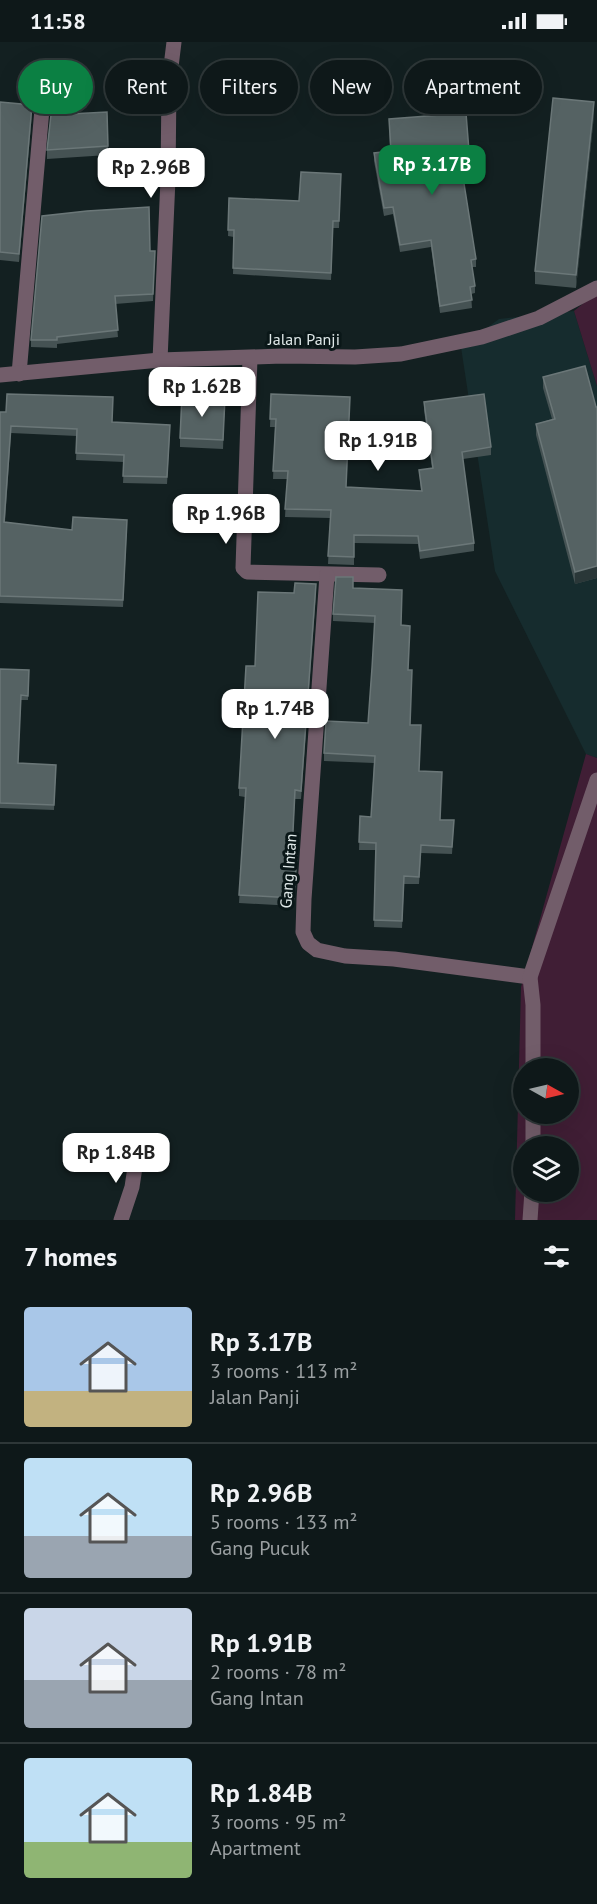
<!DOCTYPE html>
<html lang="en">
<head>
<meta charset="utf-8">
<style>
  body { margin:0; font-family:"PT Sans",sans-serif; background:#1c2526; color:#f1f3f6; height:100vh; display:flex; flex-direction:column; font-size:22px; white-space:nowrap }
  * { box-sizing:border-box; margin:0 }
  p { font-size:20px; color:#9ba0a2 }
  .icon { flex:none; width:33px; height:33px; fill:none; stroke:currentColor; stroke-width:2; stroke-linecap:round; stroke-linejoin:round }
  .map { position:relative; height:1178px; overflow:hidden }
  .drawer { display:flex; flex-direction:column; background:#0e1819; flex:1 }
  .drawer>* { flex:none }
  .guide { position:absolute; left:18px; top:18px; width:561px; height:54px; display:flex; gap:12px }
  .needle { width:39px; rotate:98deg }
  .tools { position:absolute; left:513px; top:1016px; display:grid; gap:12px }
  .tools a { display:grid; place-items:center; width:66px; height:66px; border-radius:50%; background:#0e1819; box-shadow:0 6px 24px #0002,0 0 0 2px #2e3738; font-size:30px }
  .price { position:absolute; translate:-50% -51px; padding:0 14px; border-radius:12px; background:#fff; color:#222; font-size:20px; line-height:39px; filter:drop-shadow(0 2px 3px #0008) }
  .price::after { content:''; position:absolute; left:50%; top:36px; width:18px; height:14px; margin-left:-9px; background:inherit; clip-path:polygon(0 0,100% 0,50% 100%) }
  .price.selected { background:#0b8043; color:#fff }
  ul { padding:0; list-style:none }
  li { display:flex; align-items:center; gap:18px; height:150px; padding:0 24px }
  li+li { border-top:2px solid #2e3738 }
  li span { display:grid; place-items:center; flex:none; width:168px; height:120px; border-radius:6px; color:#555 }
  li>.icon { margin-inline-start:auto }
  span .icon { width:72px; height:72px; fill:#fffc; stroke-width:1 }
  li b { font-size:26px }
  h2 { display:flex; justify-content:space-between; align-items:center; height:72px; padding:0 24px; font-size:26px }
  .tag { padding:0 21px; border-radius:27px; background:#0e1819; box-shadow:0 6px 24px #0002,0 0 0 2px #2e3738; font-size:21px; line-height:54px }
  .tag.selected { background:#0b8043; color:#fff }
  .status { display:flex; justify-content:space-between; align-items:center; height:42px; padding:0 30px; background:#0e1819; direction:ltr }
  .status svg { height:16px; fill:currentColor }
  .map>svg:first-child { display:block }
</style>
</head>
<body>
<div class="status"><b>11:58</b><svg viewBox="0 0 49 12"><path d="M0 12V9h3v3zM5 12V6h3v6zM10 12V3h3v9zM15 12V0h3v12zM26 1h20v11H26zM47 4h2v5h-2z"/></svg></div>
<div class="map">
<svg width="597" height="1178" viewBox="0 0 597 1178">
  <rect width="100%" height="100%" fill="#132021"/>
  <!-- built -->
  <path fill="#162c2e" d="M574,269L597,344V716L586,712L495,529L461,305L499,277Z"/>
  <!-- green -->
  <g fill="#401e35" fill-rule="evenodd">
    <path d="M597,250V344L574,269Z"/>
    <path d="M586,712L597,716V1178H515L521,945ZM524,1026H568V1071H524ZM524,1104H568V1149H524Z"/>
  </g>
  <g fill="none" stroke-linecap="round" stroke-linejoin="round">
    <!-- minor -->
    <g stroke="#725d6a" stroke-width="15">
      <path d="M250,316L243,526L247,530L379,533"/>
      <path d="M160,318L168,137L169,41L174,0"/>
      <path d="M19,332L42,67"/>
      <path d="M327,533L304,857L303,890L308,901L317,908L345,914L394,917L530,935"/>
      <path d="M533,1026V963L530,935L597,738"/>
      <path d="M533,1104V1071"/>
      <path d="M121,1178L132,1145L137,1112"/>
      <path d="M530,1178L532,1149"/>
    </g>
    <!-- tertiary -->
    <path stroke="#725d6a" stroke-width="15" d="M0,333L160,318L283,314L355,315L401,312L482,295L539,276L597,246"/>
  </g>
  <!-- wall -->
  <g fill="#455253">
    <path d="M0,60L32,71L19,220L0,218Z"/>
    <path d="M594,73L576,246L535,242V229Z"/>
    <path d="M389,77L469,109V117H460L476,217V225H472L475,244V251L471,252L472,266L440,271L431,205L400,210L393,172L384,174L374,119V111L390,109Z"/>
    <path d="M108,104V113L47,117V108Z"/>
    <path d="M341,132L339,186H333L331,238L233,232L234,195L228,194L229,156L299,159Z"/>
    <path d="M150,209H155L153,259L115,262L118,295L57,302V306L31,305V298Z"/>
    <path d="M543,335L597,365V536L575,542L536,393V382L552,377L543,346Z"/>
    <path d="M271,352L346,445L421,449L419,428L432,426L424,368V360L491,405V413L463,417L474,501V509L420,517L418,502L354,501V523L328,522L330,476L285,475L287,437H273L275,385H270Z"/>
    <path d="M225,355L223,407L180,405V396Z"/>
    <path d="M0,370L112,380L170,390L167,442L123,441L124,420L76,418L77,394L11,391L5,480L72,488L127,485L123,565L0,561Z"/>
    <path d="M353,546L401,583L408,628L410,683L419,729L440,778H454L452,812L421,811L419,842H404L402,886L374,885L376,808H359L360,774L371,775L374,721L324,719V711L368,681L375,581L333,579V572Z"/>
    <path d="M316,550L301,757H295L292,810L297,818L294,864L239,861L245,755L239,754V746L294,551Z"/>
    <path d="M0,627L29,628L28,658H21L18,721L56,723L54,768L0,766Z"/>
  </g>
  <!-- shaded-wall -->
  <g fill="#2a3738">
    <path d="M594,60V73L576,246V233Z"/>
    <path d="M32,63V71L19,220V212Z"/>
    <path d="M597,524V536L575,542V530Z"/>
    <path d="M316,542V550L301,757V749Z"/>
  </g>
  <!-- building -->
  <g fill="#556263" stroke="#6b7778" stroke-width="1.5">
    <path d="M553,56L594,60L576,233L535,229Z"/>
    <path d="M0,60L32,63L19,212L0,210Z"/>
    <path d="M107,70L108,104L47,108L51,73Z"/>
    <path d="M466,71L469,109L459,110L476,217L471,218L475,244L470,245L472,258L440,264L431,198L400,203L393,165L384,166L374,111L391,109L389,77Z"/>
    <path d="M301,130L341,132L339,179H333L331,231L233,226L234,188H228L229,156L299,159Z"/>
    <path d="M149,165L150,209H155L153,252L115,254L118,288L57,295V298H31L42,174L87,169Z"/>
    <path d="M585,324L596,365H597V524L575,530L536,382L555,377L543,335Z"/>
    <path d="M7,352L113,355L112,380L170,383L167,435L123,434L124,413L76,411L77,387L11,384L4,480L72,488L73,475L127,478L123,558L0,554V370H6Z"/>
    <path d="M271,352L350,355L346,445L422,449L419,428L433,426L424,360L484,352L491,405L462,410L474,501L420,509L418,494L354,493V515L328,514L331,468L285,467L288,429H273L276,377H270Z"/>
    <path d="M182,353L225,355L223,398L180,396Z"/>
    <path d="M336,535H353V546L402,548L401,583L410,584L408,628H412L410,683H421L419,729L442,730L440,778H454L452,805L421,803L419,835L404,834L402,879L374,878L376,801L359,800L360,774L371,775L375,714L324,711L326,679L368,681L372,626L375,574L333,572Z"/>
    <path d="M295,541L316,542L301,749L295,748L292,810H297L294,856L239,853L246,746H239L246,624H255L258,550L294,551Z"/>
    <path d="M0,627L29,628L28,654L21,653L18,721L56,723L54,763L0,761Z"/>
  </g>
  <g text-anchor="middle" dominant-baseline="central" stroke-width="6" stroke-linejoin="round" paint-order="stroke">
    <!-- street labels -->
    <g font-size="16" fill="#dfe8e8" stroke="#0a1718">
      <text x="304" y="297">Jalan Panji</text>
      <text transform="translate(288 829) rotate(-86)">Gang Intan</text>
    </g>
  </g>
</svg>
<div class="tools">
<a><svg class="needle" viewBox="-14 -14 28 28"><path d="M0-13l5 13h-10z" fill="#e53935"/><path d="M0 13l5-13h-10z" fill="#9ba0a2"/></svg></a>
<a><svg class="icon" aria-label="layers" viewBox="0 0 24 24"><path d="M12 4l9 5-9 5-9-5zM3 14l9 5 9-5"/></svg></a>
</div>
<b class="price selected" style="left:432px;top:154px">Rp 3.17B</b>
<b class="price" style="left:151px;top:157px">Rp 2.96B</b>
<b class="price" style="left:202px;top:376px">Rp 1.62B</b>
<b class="price" style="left:378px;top:430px">Rp 1.91B</b>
<b class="price" style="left:226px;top:503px">Rp 1.96B</b>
<b class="price" style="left:275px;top:698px">Rp 1.74B</b>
<b class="price" style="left:116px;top:1142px">Rp 1.84B</b>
<div class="guide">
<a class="tag selected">Buy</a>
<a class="tag">Rent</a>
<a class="tag">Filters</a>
<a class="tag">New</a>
<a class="tag">Apartment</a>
</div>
</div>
<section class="drawer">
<h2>7 homes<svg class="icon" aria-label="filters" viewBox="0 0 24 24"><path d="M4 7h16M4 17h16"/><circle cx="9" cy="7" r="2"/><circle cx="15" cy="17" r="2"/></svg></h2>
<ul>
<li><span style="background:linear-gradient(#a9c7e8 70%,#c2b280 0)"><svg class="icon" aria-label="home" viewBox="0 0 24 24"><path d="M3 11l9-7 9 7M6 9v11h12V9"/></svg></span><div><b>Rp 3.17B</b><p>3 rooms · 113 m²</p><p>Jalan Panji</p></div></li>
<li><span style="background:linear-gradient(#bfe0f5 65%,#9aa5b1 0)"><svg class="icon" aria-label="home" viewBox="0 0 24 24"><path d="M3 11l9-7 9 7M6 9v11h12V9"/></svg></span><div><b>Rp 2.96B</b><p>5 rooms · 133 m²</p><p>Gang Pucuk</p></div></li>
<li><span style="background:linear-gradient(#c9d6e8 60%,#9aa5b1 0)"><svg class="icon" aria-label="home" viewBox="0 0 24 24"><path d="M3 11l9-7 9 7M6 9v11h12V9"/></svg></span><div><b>Rp 1.91B</b><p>2 rooms · 78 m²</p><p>Gang Intan</p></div></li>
<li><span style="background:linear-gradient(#bfe0f5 70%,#8fb573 0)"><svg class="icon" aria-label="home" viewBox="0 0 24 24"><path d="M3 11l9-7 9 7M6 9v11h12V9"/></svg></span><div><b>Rp 1.84B</b><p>3 rooms · 95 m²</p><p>Apartment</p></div></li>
</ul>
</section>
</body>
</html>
